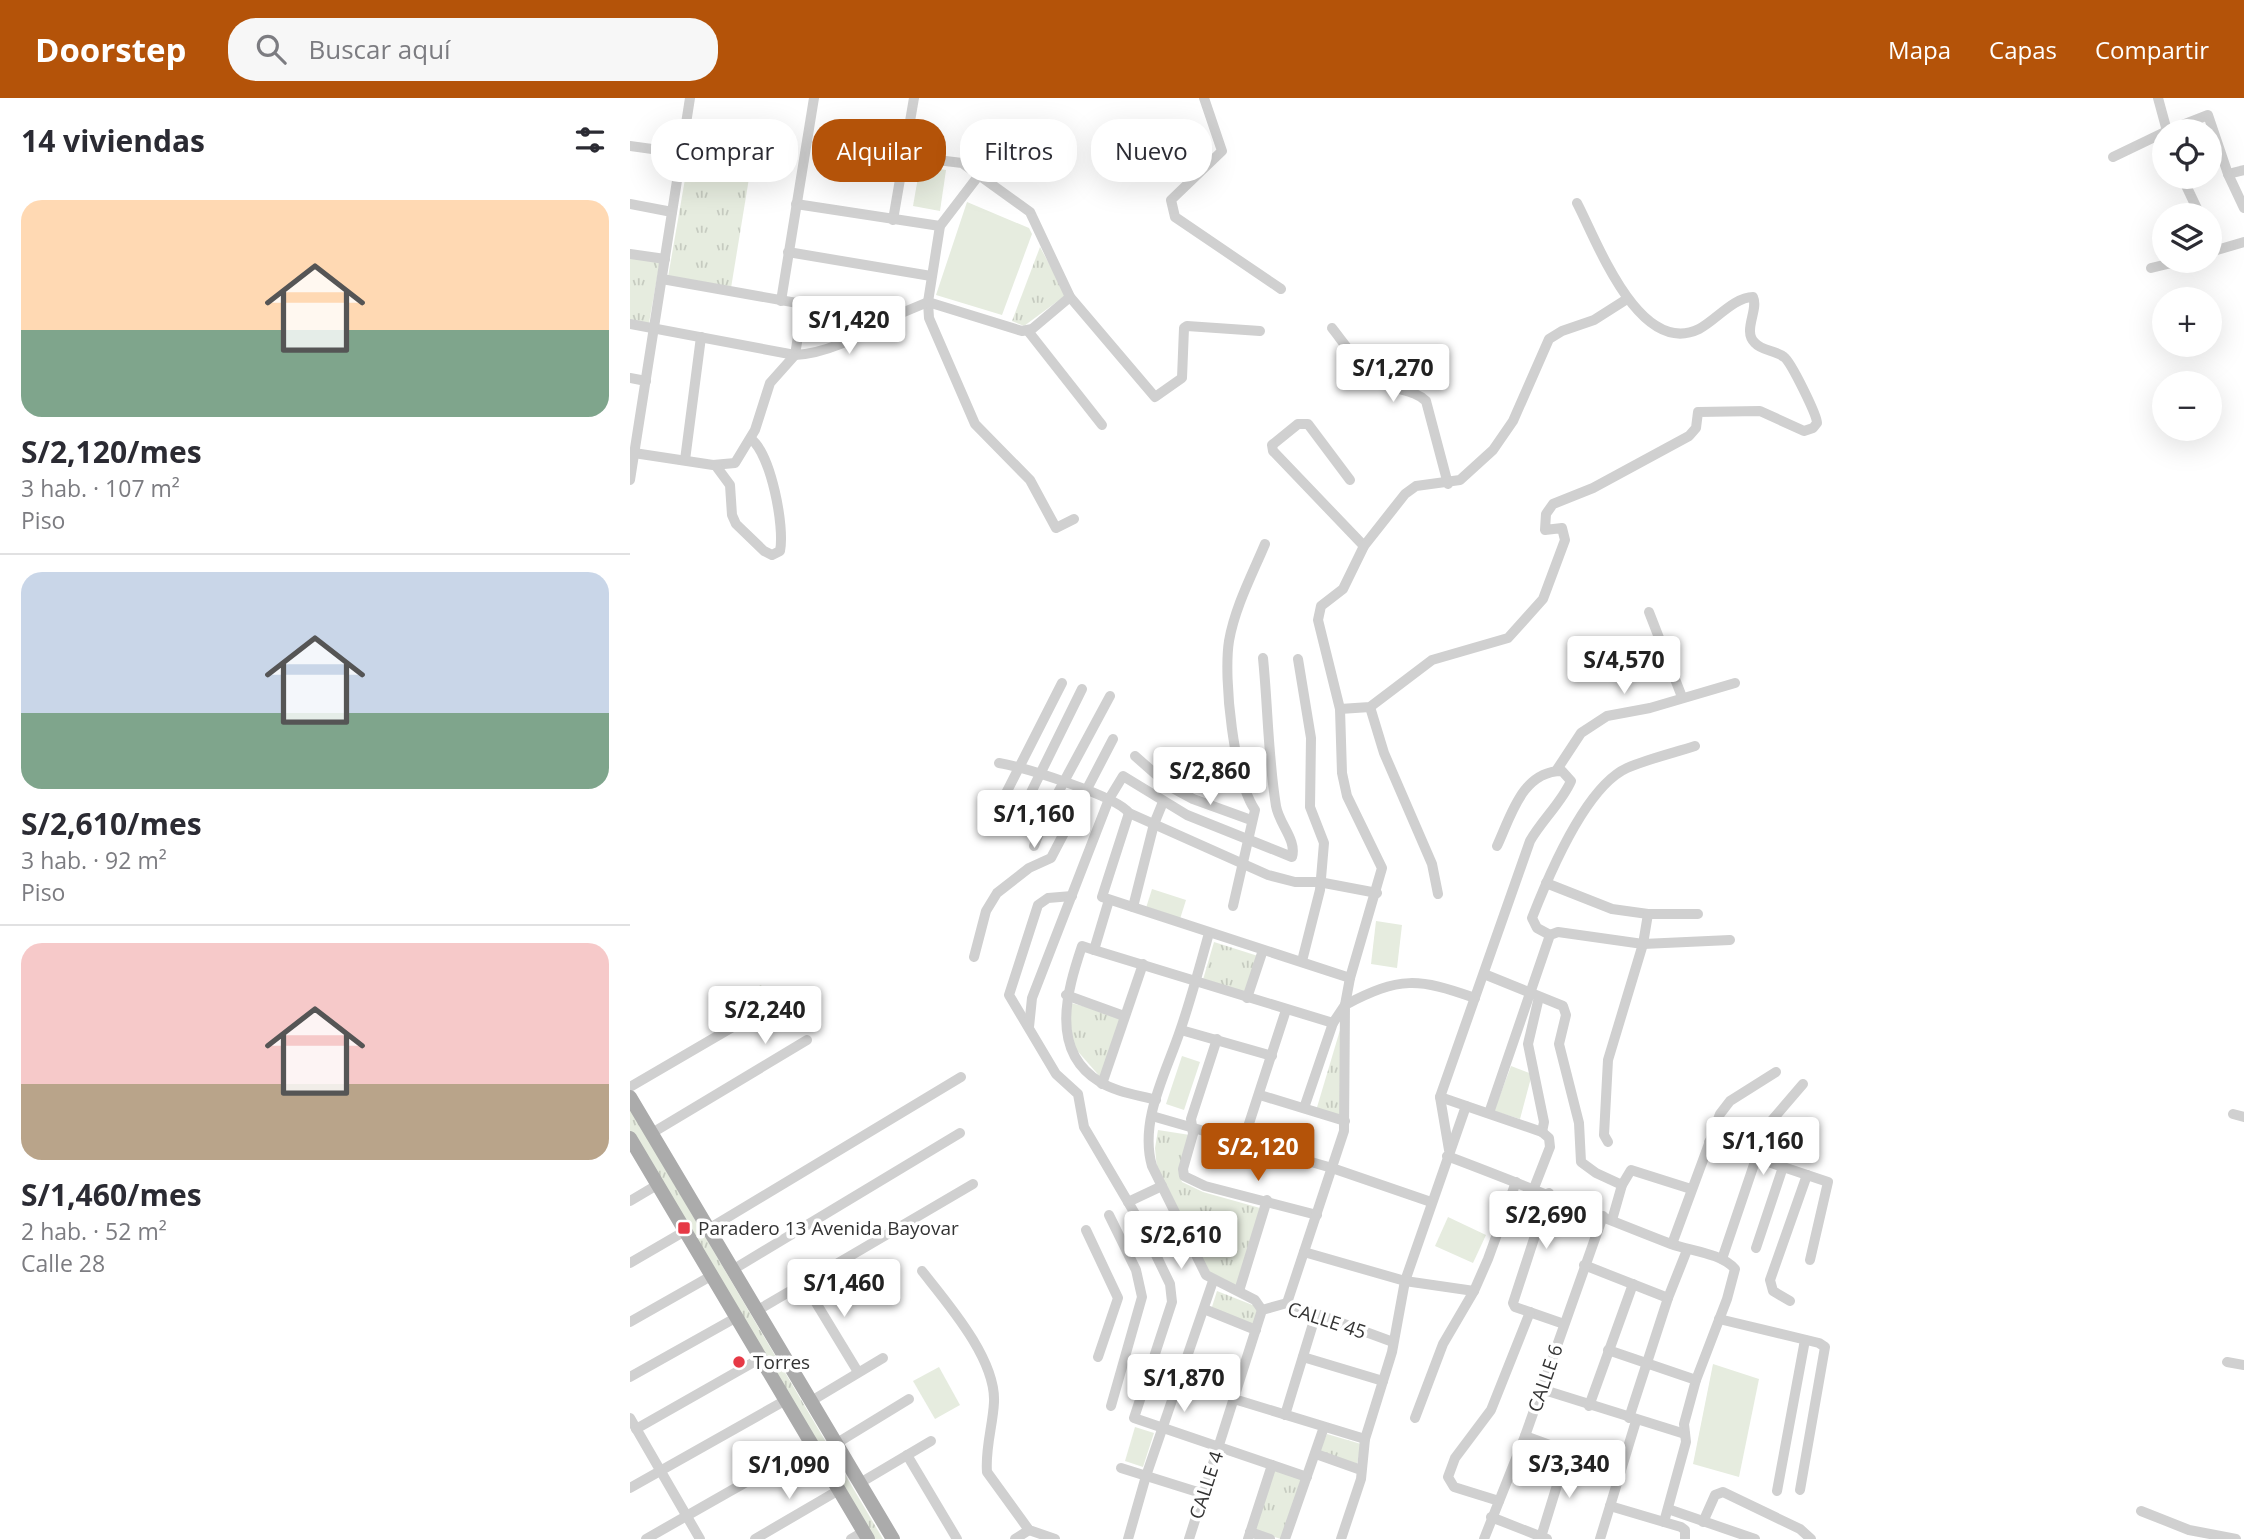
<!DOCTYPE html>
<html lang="es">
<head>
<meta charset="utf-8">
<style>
  body { margin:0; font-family:"Open Sans",sans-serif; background:#f7f7f7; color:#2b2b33; height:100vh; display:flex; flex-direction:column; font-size:26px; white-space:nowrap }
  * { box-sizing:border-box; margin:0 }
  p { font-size:23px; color:#7c7c81 }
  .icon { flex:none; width:38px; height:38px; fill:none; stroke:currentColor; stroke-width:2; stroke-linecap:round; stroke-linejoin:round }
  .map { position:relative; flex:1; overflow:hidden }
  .side { display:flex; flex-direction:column; background:#fff; width:630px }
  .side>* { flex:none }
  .guide { position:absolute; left:21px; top:21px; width:665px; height:63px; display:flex; gap:14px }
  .fabs { position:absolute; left:1522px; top:21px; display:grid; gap:14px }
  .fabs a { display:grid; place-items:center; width:70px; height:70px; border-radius:50%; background:#fff; box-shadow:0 7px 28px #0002; font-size:35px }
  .price { position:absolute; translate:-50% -60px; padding:0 16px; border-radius:7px; background:#fff; color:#222; font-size:23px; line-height:46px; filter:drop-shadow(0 2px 4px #0008) }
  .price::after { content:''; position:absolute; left:50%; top:42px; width:21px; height:16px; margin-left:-10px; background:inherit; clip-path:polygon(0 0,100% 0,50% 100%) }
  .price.current { background:#b45309; color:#fff }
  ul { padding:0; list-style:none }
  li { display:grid; align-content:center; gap:14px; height:371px; padding:0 21px }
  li+li { border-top:2px solid #e1e1e2 }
  li span { display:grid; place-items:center; height:217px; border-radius:21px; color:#555 }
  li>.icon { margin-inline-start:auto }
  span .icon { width:126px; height:126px; fill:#fffc; stroke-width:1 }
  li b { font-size:30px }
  h2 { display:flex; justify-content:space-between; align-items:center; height:84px; padding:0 21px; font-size:30px }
  .tag { padding:0 24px; border-radius:28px; background:#fff; box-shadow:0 7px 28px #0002; font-size:24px; line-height:63px }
  .tag.current { background:#b45309; color:#fff }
  header { display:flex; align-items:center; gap:42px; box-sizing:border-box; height:98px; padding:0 35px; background:#b45309; color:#fff }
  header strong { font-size:33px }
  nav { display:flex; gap:38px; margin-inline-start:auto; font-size:24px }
  .search { width:490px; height:63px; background:#f7f7f7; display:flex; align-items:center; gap:18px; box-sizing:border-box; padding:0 24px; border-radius:28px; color:#7c7c81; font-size:26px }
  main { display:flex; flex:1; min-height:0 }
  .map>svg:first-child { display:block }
</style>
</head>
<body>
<header>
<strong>Doorstep</strong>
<div class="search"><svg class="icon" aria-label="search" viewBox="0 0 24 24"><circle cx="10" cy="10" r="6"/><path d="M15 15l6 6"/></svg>Buscar aquí</div>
<nav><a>Mapa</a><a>Capas</a><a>Compartir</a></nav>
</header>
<main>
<section class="side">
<h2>14 viviendas<svg class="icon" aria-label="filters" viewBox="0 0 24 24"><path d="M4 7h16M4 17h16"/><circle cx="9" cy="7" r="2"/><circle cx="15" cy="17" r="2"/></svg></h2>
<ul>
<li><span style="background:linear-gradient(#ffd9b3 60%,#7fa58c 0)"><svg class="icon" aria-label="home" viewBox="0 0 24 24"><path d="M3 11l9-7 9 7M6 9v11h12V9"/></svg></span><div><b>S/2,120/mes</b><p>3 hab. · 107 m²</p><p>Piso</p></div></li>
<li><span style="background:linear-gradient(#c9d6e8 65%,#7fa58c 0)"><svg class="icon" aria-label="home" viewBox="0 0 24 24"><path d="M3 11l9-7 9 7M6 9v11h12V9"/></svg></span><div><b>S/2,610/mes</b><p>3 hab. · 92 m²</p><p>Piso</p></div></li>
<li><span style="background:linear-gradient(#f6c9c9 65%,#b9a48a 0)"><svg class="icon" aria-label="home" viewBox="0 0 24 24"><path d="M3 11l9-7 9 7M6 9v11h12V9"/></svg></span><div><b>S/1,460/mes</b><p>2 hab. · 52 m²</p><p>Calle 28</p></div></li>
</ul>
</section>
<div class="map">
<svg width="1614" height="1441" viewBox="0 0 1614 1441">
  <defs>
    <pattern id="park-tufts" width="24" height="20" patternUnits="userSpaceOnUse" patternTransform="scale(1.75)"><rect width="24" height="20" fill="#e6ecdf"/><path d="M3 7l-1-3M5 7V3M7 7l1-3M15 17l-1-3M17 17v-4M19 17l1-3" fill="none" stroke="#c6cbc0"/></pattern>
  </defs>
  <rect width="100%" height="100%" fill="#fff"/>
  <!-- green -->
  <g fill="#e6ecdf">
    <path d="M290,68L316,72L310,113L283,108Z"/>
    <path d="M337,104L399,130L402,136L372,217L306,197Z"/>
    <path d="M522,791L556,802L550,821L516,810Z"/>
    <path d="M746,823L772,827L767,870L741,866Z"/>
    <path d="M131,887L147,920L128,929L112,896Z"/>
    <path d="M552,958L570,964L554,1012L536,1006Z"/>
    <path d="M881,968L902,976L890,1021L864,1013Z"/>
    <path d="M818,1119L856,1137L843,1165L805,1148Z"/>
    <path d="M1083,1266L1129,1281L1109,1379L1063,1366Z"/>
    <path d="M309,1269L330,1307L305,1321L283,1283Z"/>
    <path d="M505,1329L524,1335L513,1369L495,1363Z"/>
  </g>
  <!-- park -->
  <g fill="url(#park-tufts)">
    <path d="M59,58L121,68L101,190L38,179Z"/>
    <path d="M410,149L436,197L394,228L382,223Z"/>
    <path d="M0,159L30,163L19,225L0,223Z"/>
    <path d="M584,844L628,858L616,898L572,885Z"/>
    <path d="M437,904L492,918L472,981L444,949Z"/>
    <path d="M713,922L714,1026L685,1016Z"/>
    <path d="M0,1011L253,1441H243L0,1036Z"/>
    <path d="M528,1032L560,1037L549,1076L552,1084L573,1094L630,1110L607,1188L580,1177L527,1071L525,1050Z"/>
    <path d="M587,1193L625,1208L629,1214L623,1229L581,1212Z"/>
    <path d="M697,1336L731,1346L727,1367L688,1355Z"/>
    <path d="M644,1371L674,1380L651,1441L624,1433Z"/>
  </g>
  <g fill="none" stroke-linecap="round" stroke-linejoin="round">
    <!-- minor -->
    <g stroke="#d0d0d0" stroke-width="10">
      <path d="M574,0L592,53L541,102L545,119L651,191"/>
      <path d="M1528,0L1537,33"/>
      <path d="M1537,33L1578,17L1598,76L1614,110"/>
      <path d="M0,48L51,55"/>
      <path d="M274,58L332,65L400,114L440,199L525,299L552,280L554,230L557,228L630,233"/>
      <path d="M1483,59L1535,34"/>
      <path d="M1598,76L1614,72"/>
      <path d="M349,77L310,128L298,204L299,220L345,326L400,382L426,430L444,421"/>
      <path d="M1552,79L1570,117"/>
      <path d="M0,106L42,114"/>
      <path d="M166,106L310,128"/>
      <path d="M263,122L284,0"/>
      <path d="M158,154L301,178"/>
      <path d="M1580,154L1614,144"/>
      <path d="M0,156L35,161"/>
      <path d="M1521,170L1550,163"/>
      <path d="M32,181L246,219H262L298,204L392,233L402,231L440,199"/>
      <path d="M151,203L184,0"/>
      <path d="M0,226L165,257C187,256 238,241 246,219"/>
      <path d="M702,230C717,249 733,274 755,286C769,293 784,292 796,303L818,386"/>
      <path d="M398,233L472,327"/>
      <path d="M0,280L16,283"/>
      <path d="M4,355L83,367L105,365L125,332L140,285L165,257L173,207"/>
      <path d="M55,362L71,239"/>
      <path d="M86,368L100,387L102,417L106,426L134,453L142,457L150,453C155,429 141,356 121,341"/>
      <path d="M0,382L60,0"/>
      <path d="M720,382L678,326H668L642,347L643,353L734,448"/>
      <path d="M1019,514L1052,599"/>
      <path d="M668,561L681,640L680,709L694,745L690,792L672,863"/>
      <path d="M740,609L754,655L802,766L808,796"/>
      <path d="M710,611L740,609L802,562L878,540L913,501L935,442L932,430L915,432L916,416L923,406L963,390L1059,338L1066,330L1068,314L1130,313L1174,333L1183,330L1187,325C1187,317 1161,264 1154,259C1145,252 1132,253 1125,245C1112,233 1129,212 1123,199C1104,199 1085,223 1069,231C1009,260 967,143 947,105"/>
      <path d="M505,658L539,688L563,701L621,722"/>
      <path d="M369,665C393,669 487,698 499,715L638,777L665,784H689L747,795"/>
      <path d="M926,673L951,635L977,618L1020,610L1105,585"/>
      <path d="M370,707L432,585"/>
      <path d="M499,715L472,799L720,880"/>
      <path d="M382,733L452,591"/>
      <path d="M404,748L416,717L480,598"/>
      <path d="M916,785L982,811L1018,816H1068"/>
      <path d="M442,798L418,800L408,807L379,897L426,976L448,996L454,1029L511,1126L540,1186L542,1204L504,1320L677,1379"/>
      <path d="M479,802L464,852L452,848C437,893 419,953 470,984C486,994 508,997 526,1002"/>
      <path d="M603,808L625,712C604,681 593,581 599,543C605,509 622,477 635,446"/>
      <path d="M503,809L524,726L533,704"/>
      <path d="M579,835C570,868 561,901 550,933C536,975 509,1023 522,1068L576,1177L625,1202L632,1212"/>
      <path d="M920,837L907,830L902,820C918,779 955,689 997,670C1018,661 1043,655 1065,648"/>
      <path d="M464,852L703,925"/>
      <path d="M344,859L356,813L367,795L399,770L421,760L483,641"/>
      <path d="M854,876L933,908L936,917L929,946L949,1025L951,1064L966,1075L992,1087"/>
      <path d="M436,897L494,918"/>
      <path d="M909,899L898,946L914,1024L912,1034"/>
      <path d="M617,900L633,852"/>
      <path d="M399,929L402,900L479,701L493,678L557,717L662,759C667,742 649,726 646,708C638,659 638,610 633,560"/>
      <path d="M551,932L642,958"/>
      <path d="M587,941L561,1021L563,1036L553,1071L554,1078L575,1088L687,1117"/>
      <path d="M472,986L513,866"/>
      <path d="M0,989L120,919"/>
      <path d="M630,997L715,1023"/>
      <path d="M810,999L912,1034L919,1040L920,1049L904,1090"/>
      <path d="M674,1010L703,925L715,907L720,880L752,770L717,698L712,675L710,611L688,522L691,508L713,491L734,448L775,396L786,388L830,382L863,352L883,323L919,241L932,233L964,222L997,201"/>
      <path d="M859,1015L920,837L928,834L1013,846L1100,842"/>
      <path d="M1603,1016L1614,1019"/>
      <path d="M522,1018L702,1070L801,1104"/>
      <path d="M22,1035L177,942"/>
      <path d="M613,1044L656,912"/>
      <path d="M978,1044L974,1037L978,962L1013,846L1018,816"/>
      <path d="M1079,1044L1198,1084L1180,1162"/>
      <path d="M819,1052L810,999L900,743C912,722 932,704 941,683L932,673C892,673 881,718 867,748"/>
      <path d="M817,1058C892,1086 966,1117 1041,1146C1061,1153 1091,1155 1105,1171L1097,1201L1066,1282L1054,1326L1056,1344L1034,1424"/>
      <path d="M919,1095L883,1205L885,1209L934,1226"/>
      <path d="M0,1103L27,1087"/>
      <path d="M498,1104L532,1088"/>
      <path d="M479,1117L506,1172L512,1199L481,1308"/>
      <path d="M982,1122L992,1087L1001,1072L1061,1091"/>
      <path d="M80,1130L331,979"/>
      <path d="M456,1132L488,1200L468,1259"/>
      <path d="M1042,1146L1090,1016L1100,1003L1146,974"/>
      <path d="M1126,1150L1153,1069"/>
      <path d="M674,1154L775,1183L844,1193"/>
      <path d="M1092,1161L1137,1028L1173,986"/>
      <path d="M0,1165L55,1133"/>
      <path d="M954,1167L1038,1200"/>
      <path d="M104,1171L330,1035"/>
      <path d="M292,1173C318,1206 366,1261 364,1304C363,1327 355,1350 357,1374L399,1432L425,1441"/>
      <path d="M174,1185L228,1274"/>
      <path d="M609,1193L637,1102"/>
      <path d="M1160,1203L1143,1193L1140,1182L1177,1077"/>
      <path d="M657,1205L714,1033L715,907C770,878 788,880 845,900"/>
      <path d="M574,1211L626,1232"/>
      <path d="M128,1212L343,1086"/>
      <path d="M632,1212L657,1205L763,1244"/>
      <path d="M1089,1221L1189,1245L1195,1249L1170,1392"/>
      <path d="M0,1224L81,1178"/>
      <path d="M978,1252L1066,1282"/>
      <path d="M673,1259L753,1283"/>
      <path d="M1597,1264L1614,1267"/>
      <path d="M0,1279L107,1219"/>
      <path d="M911,1291L1055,1336"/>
      <path d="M604,1301L735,1341"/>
      <path d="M183,1302L253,1260"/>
      <path d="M959,1308L1003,1186"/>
      <path d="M655,1317L686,1216"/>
      <path d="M0,1320L70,1441"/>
      <path d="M785,1320L813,1246L844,1193L858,1161L886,1084"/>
      <path d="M999,1320L1038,1200L1057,1152"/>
      <path d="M6,1331L131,1260"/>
      <path d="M895,1338L991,1373"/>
      <path d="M207,1345L279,1301"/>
      <path d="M686,1356L731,1372"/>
      <path d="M277,1357L327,1441"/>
      <path d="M491,1370L574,1396"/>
      <path d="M230,1385L301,1343"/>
      <path d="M0,1390L156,1302"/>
      <path d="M1147,1393L1175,1242"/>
      <path d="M869,1403L824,1389L818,1379L825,1360L861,1312L900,1214"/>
      <path d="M980,1408L1051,1429L1055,1432V1441"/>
      <path d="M1038,1411L1125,1441"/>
      <path d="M1511,1413L1559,1432L1606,1441"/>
      <path d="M861,1419L917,1441"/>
      <path d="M1073,1424L1085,1397L1093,1394L1170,1431L1181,1441"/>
      <path d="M620,1434L640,1441"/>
      <path d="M911,1439L937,1355"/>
      <path d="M16,1441L183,1346"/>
      <path d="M125,1441L209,1392"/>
      <path d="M221,1441L233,1434"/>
      <path d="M385,1441L399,1432"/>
      <path d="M498,1441L516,1378L583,1183"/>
      <path d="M559,1441L632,1212"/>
      <path d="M618,1441L642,1367"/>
      <path d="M655,1441L694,1329"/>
      <path d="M711,1441L731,1381L735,1341L762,1254L775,1183L836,1008"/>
      <path d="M854,1441L895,1338L973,1118"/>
      <path d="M970,1441L1006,1323"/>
    </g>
    <!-- major -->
    <g stroke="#ababab" stroke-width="14">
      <path d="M0,999L263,1441"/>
      <path d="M0,1040L238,1441"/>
    </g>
  </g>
  <!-- markers -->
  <g fill="#e63946" stroke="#fff" stroke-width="2.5">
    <rect x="47" y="1123" width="14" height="14" rx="3.5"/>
    <circle cx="109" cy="1264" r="7"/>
  </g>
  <g text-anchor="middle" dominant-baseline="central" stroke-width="7" stroke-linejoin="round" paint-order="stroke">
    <!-- poi labels -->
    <g font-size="19" fill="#333" stroke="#fff" text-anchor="start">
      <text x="68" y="1130">Paradero 13 Avenida Bayovar</text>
      <text x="123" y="1264">Torres</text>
    </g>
    <!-- street labels -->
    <g font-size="19" fill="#333" stroke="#fff">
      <text transform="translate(697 1222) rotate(18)">CALLE 45</text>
      <text transform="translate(915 1280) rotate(-71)">CALLE 6</text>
      <text transform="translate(576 1387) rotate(-72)">CALLE 4</text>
    </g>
  </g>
</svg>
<div class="fabs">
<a><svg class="icon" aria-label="locate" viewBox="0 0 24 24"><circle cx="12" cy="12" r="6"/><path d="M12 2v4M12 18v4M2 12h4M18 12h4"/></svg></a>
<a><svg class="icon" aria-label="layers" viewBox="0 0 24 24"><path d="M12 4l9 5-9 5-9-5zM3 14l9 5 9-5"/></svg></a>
<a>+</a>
<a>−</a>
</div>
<b class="price" style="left:219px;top:258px">S/1,420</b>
<b class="price" style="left:763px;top:306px">S/1,270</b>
<b class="price" style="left:994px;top:598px">S/4,570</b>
<b class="price" style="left:580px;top:709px">S/2,860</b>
<b class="price" style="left:404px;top:752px">S/1,160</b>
<b class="price" style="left:135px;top:948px">S/2,240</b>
<b class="price" style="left:1133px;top:1079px">S/1,160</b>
<b class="price current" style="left:628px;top:1085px">S/2,120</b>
<b class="price" style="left:916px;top:1153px">S/2,690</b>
<b class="price" style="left:551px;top:1173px">S/2,610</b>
<b class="price" style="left:214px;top:1221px">S/1,460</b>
<b class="price" style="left:554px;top:1316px">S/1,870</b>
<b class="price" style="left:939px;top:1402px">S/3,340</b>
<b class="price" style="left:159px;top:1403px">S/1,090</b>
<div class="guide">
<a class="tag">Comprar</a>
<a class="tag current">Alquilar</a>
<a class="tag">Filtros</a>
<a class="tag">Nuevo</a>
</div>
</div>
</main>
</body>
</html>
